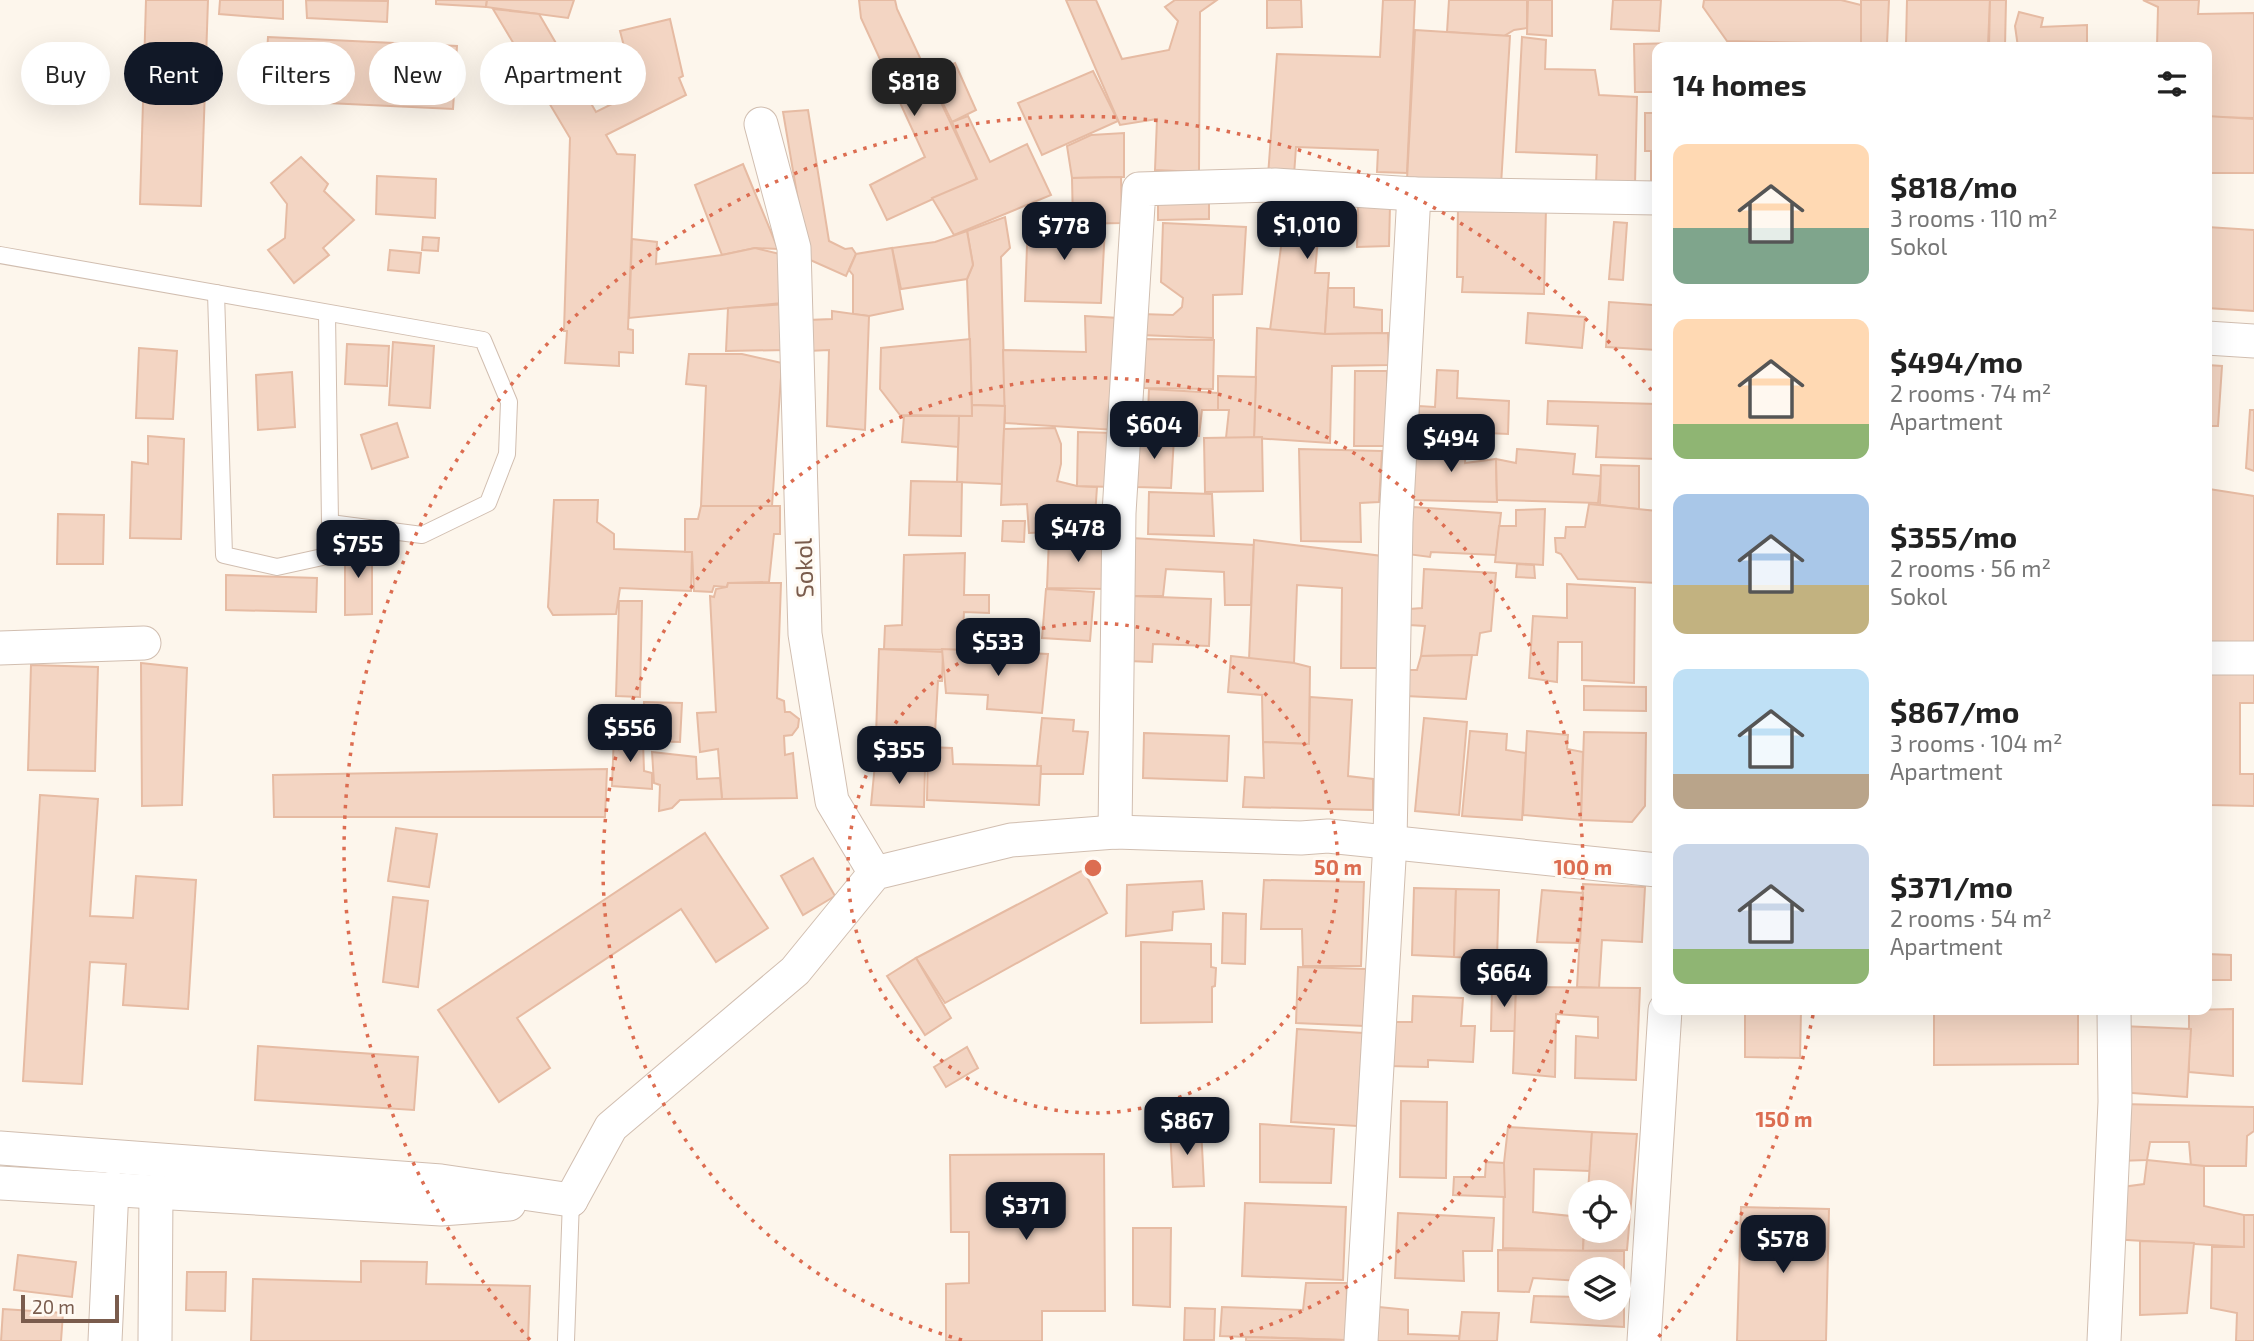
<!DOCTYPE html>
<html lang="en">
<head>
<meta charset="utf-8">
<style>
  body { margin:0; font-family:"Exo 2",sans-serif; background:#f6f6f6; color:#222; height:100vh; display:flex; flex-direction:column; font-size:26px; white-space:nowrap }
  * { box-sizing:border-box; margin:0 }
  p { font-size:23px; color:#767676 }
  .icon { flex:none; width:38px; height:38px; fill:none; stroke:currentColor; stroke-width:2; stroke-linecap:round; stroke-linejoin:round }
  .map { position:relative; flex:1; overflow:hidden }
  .details { position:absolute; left:1652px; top:42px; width:560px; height:973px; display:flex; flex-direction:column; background:#fff; border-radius:14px; box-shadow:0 7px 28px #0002 }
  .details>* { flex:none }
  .hud { position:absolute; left:21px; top:42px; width:665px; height:63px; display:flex; gap:14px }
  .fabs { position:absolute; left:1568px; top:1180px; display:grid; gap:14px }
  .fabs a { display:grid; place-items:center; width:63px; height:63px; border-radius:50%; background:#fff; box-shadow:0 7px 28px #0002; font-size:35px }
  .scale { position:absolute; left:21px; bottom:18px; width:98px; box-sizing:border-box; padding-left:7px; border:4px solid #7a5c4d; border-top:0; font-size:19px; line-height:24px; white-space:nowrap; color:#7a5c4d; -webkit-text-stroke:5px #fffaf3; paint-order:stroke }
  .price { position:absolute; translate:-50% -60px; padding:0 16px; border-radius:14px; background:#111827; color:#fff; font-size:23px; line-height:46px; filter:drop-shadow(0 2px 4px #0008) }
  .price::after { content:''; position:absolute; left:50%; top:42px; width:21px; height:16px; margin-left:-10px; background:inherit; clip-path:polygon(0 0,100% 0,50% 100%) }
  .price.on { background:#222; color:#fff }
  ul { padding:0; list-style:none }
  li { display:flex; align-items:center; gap:21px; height:175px; padding:0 21px }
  li span { display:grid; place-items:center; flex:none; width:196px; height:140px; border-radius:14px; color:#555 }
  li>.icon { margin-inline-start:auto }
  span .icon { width:84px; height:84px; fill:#fffc; stroke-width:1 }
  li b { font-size:30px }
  h2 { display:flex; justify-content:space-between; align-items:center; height:84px; padding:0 21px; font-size:30px }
  .tag { padding:0 24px; border-radius:32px; background:#fff; box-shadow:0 7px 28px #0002; font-size:24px; line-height:63px }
  .tag.on { background:#111827; color:#fff }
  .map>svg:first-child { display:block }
</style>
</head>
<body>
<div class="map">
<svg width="2254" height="1341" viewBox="0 0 2254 1341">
  <rect width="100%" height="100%" fill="#fdf6ec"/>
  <!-- building -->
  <g fill="#f3d5c3" stroke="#e6bba3" stroke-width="2">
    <path d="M146,0H208L201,206L140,204Z"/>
    <path d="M220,0H283V19L219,14Z"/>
    <path d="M306,0L388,1L387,22L307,18Z"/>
    <path d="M436,0H487L486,7L436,4Z"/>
    <path d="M487,0H574L568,18L486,7Z"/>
    <path d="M859,0H895L897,9L977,179L887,220L870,185L925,157L861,18Z"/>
    <path d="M1066,0H1096L1122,59L1169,50L1178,21L1165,7L1175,0H1217L1200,12L1199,172L1155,170L1157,119L1120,125Z"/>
    <path d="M1267,0H1301L1302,27L1267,28Z"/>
    <path d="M1383,0H1415L1407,173L1377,172L1378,150L1296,147L1294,175L1268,176L1277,54L1380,57Z"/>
    <path d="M1449,0H1527V28L1514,30L1504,36L1447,32Z"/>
    <path d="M1528,0H1552V36L1527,34Z"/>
    <path d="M1613,0H1661L1659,31L1611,29Z"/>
    <path d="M1704,0H1841L1861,5V44L1727,41L1703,7Z"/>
    <path d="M1861,0H1889L1887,44H1861Z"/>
    <path d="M1907,0H1990L1988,45L1906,44Z"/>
    <path d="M1990,0H2006L2005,47H1989Z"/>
    <path d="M2143,0H2199L2198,14L2254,13V118L2207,117V47H2157L2158,7Z"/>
    <path d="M493,9L539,14L596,112L636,92L620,31L670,19L683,76L679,78L686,95L606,135L617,154L635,155L628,329L633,330V353L619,352V366L565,363L567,331H564L570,138Z"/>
    <path d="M2019,12L2043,18L2041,27L2087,25V47H2018L2015,26Z"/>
    <path d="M1415,30L1510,36L1501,185L1407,179Z"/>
    <path d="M268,37L457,46L453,109L264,100Z"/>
    <path d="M1522,37L1546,40L1545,69L1595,70L1599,95L1637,97L1635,185L1596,184L1597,155L1516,152Z"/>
    <path d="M1683,43V47H1657V92H1635L1634,44Z"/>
    <path d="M955,63L976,110L952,122L929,75Z"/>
    <path d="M1093,71L1118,121L1042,155L1018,103Z"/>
    <path d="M808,110L829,241L845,249L852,248L856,254L846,276L808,259L783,112Z"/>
    <path d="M1645,113H1657V183H1651V151H1645Z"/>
    <path d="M968,116L990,162L1027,144L1051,195L954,235L932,198L977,179L952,122Z"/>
    <path d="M2207,116L2254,119V173H2207Z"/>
    <path d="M1124,133V177L1072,178L1067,146L1091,135Z"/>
    <path d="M301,157L328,184L324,191L354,220L323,248L329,255L294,283L268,250L285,238L287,204L271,183Z"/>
    <path d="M743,164L778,249L755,248L722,255L695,185Z"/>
    <path d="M377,176L436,179L435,218L376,214Z"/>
    <path d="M1121,177L1122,223L1073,224L1072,178Z"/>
    <path d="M1288,194L1355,199L1351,241L1318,238L1315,273H1329L1325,334L1270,330Z"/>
    <path d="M1158,198L1209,199V219L1158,220Z"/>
    <path d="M1358,204L1390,206L1389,246L1357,247Z"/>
    <path d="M1458,206L1546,208L1544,294L1462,292L1463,277H1457Z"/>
    <path d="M1005,217L1010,248L1001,257L1005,406L972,405L967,279L973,265L967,231Z"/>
    <path d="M1028,219L1105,227L1101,303L1025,301Z"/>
    <path d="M1614,222L1627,223L1623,280L1609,279Z"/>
    <path d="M1163,223L1246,227L1242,294L1213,295V338L1141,335V314L1173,315L1182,307L1183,298L1161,282Z"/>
    <path d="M2207,227L2254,230V311L2207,308Z"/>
    <path d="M967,231L973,265L967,279L901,289L892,248L935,242Z"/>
    <path d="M423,237L439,238L438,251L422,250Z"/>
    <path d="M632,239L657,242L656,264L722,255L755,248L784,255L782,303L629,318Z"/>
    <path d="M892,248L903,309L869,316L853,314V275L849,270L856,254Z"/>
    <path d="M390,250L421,253L419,273L388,270Z"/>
    <path d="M1328,288H1354V307L1382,310V333L1325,334Z"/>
    <path d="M1653,293H1657V350L1606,347L1609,302L1653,305Z"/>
    <path d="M786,304V350L726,351L728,308Z"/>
    <path d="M832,311L869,316L865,430L827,426L829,350L808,351V320L832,319Z"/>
    <path d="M1528,313L1585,317L1582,348L1526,343Z"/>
    <path d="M1085,316L1119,318L1116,430L1005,423L1003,350L1086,352Z"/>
    <path d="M1257,328L1325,334L1388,333L1389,365L1332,366L1330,443L1254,438Z"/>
    <path d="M970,339L972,416L900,415L880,389L881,348Z"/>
    <path d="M1145,339L1214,340L1213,389L1144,388Z"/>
    <path d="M393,342L434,346L430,408L389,405Z"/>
    <path d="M347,344L389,346L387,386L345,384Z"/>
    <path d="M139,348L177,351L173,419L136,418Z"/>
    <path d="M689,354H742L782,363L772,506H701L706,386L686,384Z"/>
    <path d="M2207,365L2222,366L2218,426H2207Z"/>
    <path d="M1437,370L1458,371L1457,398L1509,401L1508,434L1418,430L1419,406L1435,407Z"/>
    <path d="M1355,371H1387V446H1354Z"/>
    <path d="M292,372L295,427L258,430L256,375Z"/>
    <path d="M1218,376L1256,377L1254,438H1226L1229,410H1218Z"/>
    <path d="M1149,389L1218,393V410H1202L1199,436L1147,435Z"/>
    <path d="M1548,401L1657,404V459L1596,457L1598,426L1547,424Z"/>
    <path d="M972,405L1005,406L1002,484L957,482L959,416H972Z"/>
    <path d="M2250,410H2254V471L2246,468Z"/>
    <path d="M904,416H959L958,447L902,442Z"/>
    <path d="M397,423L408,457L372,469L361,435Z"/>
    <path d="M1055,428L1061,444V464L1057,481L1077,486L1097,487L1094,530L1029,533L1027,504L1001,505L1004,429Z"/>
    <path d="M1078,432L1114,433L1113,487L1077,486Z"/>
    <path d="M1137,434L1174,438L1171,488L1136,487Z"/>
    <path d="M148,436L184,439L181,539L130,538L132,462L148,464Z"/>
    <path d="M1262,437L1263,491L1205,492L1204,438Z"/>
    <path d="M1413,441L1466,443L1465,463L1496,459L1497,502L1412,500Z"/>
    <path d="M1299,449L1382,451L1379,502L1360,503L1361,542L1301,541Z"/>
    <path d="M1517,449L1575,454L1573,474L1601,476L1598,503L1497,500L1496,459L1516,463Z"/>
    <path d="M1601,465L1639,466V509L1600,505Z"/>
    <path d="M911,481L962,482L961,536L909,535Z"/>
    <path d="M2209,489L2254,496V643L2207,642Z"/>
    <path d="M1149,492L1212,494L1214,536L1148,534Z"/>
    <path d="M554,500H598L597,522L614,534V549L692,552L691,591L620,588L616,614L553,615L548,607Z"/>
    <path d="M1589,504L1657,511V583L1578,579L1561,554L1556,552L1555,538H1565L1566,527H1585Z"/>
    <path d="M701,506H780V534H774L769,582L728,583L727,587L714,586L712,592L694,591L692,552H685V519H698Z"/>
    <path d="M1413,507L1501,513L1496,555L1431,552L1430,557L1407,554Z"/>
    <path d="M1545,509L1543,565L1495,562L1499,526H1516V510Z"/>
    <path d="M58,514L104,515L103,564H57Z"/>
    <path d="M1003,521H1025L1024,542L1002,541Z"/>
    <path d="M1049,538L1109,540L1108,589L1047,588Z"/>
    <path d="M1131,538L1254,545L1251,605H1225L1224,572L1166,569L1163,596H1131Z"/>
    <path d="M1254,540L1382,556L1378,668H1341L1342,588L1297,585L1294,663L1249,660Z"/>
    <path d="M345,545H372V614L345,615Z"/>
    <path d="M965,553L964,595H989V613L964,612L962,650L884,649L885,626L902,625L904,555Z"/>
    <path d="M1517,564L1534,565L1535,578L1516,577Z"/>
    <path d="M1424,569L1496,573L1491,631L1480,633L1477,655L1421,656L1425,626L1409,625L1410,609L1422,608Z"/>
    <path d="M226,575L317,578L316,612L226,610Z"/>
    <path d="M728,583H781L777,698L784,701L785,712H790L799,719L798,727L792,735L784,736L785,755L793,753L797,798L722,799L718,749L700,752L697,713L716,712L710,596L714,597L716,589L727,587Z"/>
    <path d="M1567,584L1635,588L1634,683L1582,680V642H1558L1557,682L1529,678L1533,616L1567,618Z"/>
    <path d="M1046,589L1094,592L1090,641L1042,638Z"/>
    <path d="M1131,596L1211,599L1209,646L1153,644L1152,662L1129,661Z"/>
    <path d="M619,601H642L640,697L616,696Z"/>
    <path d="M879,649L943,652L942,681H938L935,733H897L893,765L875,764Z"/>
    <path d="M942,649L1048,654L1042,713L987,709L988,695L946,693Z"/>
    <path d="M1472,655L1466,699L1406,696L1408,670H1417L1421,656Z"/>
    <path d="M1231,656L1294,663L1310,667L1309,744L1263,742L1262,695L1228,692Z"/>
    <path d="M141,663L187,668L182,805L142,806Z"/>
    <path d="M31,665L98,667L95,771L28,770Z"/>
    <path d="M2209,666L2254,668V703H2240V774H2254V806L2210,805Z"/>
    <path d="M1584,686L1646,687V711L1584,710Z"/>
    <path d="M1310,697L1352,700L1348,776L1373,779V810L1243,807L1245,777L1264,778L1263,742L1309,744Z"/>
    <path d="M644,702L682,703L680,742L643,741Z"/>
    <path d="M1042,718L1074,720L1073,731L1088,732L1083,774H1041V766H1037Z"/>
    <path d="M1424,718L1467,722L1459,815L1415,811Z"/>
    <path d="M1470,731L1507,734L1506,750L1526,753L1522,820L1462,816Z"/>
    <path d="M1527,731L1568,735L1567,749L1583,752L1581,820L1523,815Z"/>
    <path d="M1584,732L1646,733L1645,806L1632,822L1581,820Z"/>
    <path d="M1144,733L1229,736L1227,781L1143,778Z"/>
    <path d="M614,734L643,741L644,771L652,773V789L612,786Z"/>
    <path d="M928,747L952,748L953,764L1041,766L1039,805L927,800Z"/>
    <path d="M652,752L696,757L697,779L720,778L722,799L680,800L672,808L659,811L660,785L654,783Z"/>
    <path d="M875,764L925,768L924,807L871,805Z"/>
    <path d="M607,769L605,817H274L273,775Z"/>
    <path d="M40,795L98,799L90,916L133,918L136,876L196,880L188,1009L123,1005L126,964L90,962L82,1084L23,1081Z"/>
    <path d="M396,828L437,834L429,887L388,881Z"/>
    <path d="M705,833L768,928L716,962L681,909L517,1018L550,1068L499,1102L438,1010Z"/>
    <path d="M813,858L835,896L803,915L781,876Z"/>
    <path d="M1083,870L1107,913L945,1003L916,958Z"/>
    <path d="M1264,880L1364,882L1361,966H1303L1302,929H1261Z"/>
    <path d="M1202,881L1204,909L1173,912L1172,930L1126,936L1127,885Z"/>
    <path d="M1583,884L1645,887L1642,942L1602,940L1599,988L1577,987Z"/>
    <path d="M1414,888L1456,889L1454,957L1412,955Z"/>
    <path d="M1456,889L1499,890L1497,959L1454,957Z"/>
    <path d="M1542,890L1583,893L1580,943L1537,942Z"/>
    <path d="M393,897L428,901L418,987L383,982Z"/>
    <path d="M1223,913L1246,914L1245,964L1222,963Z"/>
    <path d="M1141,942L1211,944V967L1216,968L1215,986L1212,987V1022L1141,1023Z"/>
    <path d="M2207,954L2231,955V980H2207Z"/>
    <path d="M916,958L951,1018L925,1035L887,976Z"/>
    <path d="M1298,967L1366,969L1364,1026L1296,1023Z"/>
    <path d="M1492,987H1516L1515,1031H1491Z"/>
    <path d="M1516,987L1640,988L1636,1080L1575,1078L1576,1036L1598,1038V1017L1556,1014L1555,1077L1513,1073Z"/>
    <path d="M1413,996L1463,998L1461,1026H1475L1473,1062L1428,1060V1067L1389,1066L1392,1022H1412Z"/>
    <path d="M2233,1009V1076L2189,1072V1010Z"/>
    <path d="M1745,1010H1801L1800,1058L1745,1057Z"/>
    <path d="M1934,1010H2078V1064L1934,1065Z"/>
    <path d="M2121,1026L2191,1029L2187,1097L2119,1092Z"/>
    <path d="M1297,1029L1363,1033L1357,1126L1291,1122Z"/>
    <path d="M258,1046L418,1057L414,1110L255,1100Z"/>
    <path d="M967,1047L978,1068L946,1087L934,1067Z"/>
    <path d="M1401,1101L1447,1102L1446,1178L1400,1177Z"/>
    <path d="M2121,1104L2254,1107V1131L2247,1136L2246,1166H2191L2189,1142H2150L2147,1160L2118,1161Z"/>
    <path d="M1260,1124L1334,1129L1331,1183L1260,1182Z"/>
    <path d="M1201,1127L1204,1186L1173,1187L1170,1129Z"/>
    <path d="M1508,1127L1592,1132L1590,1171L1534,1169L1533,1212L1580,1217V1230H1584L1583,1251L1503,1248L1504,1163Z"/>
    <path d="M1592,1132L1637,1134L1627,1250L1583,1251L1584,1230H1619V1192H1588Z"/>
    <path d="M1104,1154L1105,1311H1042V1341H946V1284L969,1283V1232H951L950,1155Z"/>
    <path d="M2147,1160L2204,1166V1206L2244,1215V1247L2111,1239L2115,1188L2144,1184Z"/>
    <path d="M1486,1162L1504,1163L1505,1197L1453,1195L1454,1177H1485Z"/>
    <path d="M1245,1203L1346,1207L1343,1280L1242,1276Z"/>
    <path d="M1741,1207L1829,1209L1826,1341H1737Z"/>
    <path d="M1398,1213L1494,1218L1492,1251H1463L1464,1281L1395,1278Z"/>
    <path d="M2244,1215H2254V1341H2236L2237,1313L2211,1308L2212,1247H2244Z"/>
    <path d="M1133,1228H1171L1170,1307L1133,1305Z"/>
    <path d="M2140,1241L2194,1243L2187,1313L2140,1315Z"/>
    <path d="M1498,1250L1624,1251V1327L1531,1322L1534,1296L1580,1297V1307H1619V1269H1580V1281L1533,1278L1529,1292L1498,1291Z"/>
    <path d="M18,1255L76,1262L72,1297L14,1290Z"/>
    <path d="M361,1261L427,1262L426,1284L530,1286L528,1341H251L253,1279L361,1282Z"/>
    <path d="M187,1272H226L225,1311L186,1310Z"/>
    <path d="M1306,1283H1347L1346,1340L1220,1336L1222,1307L1303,1310Z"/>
    <path d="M1369,1306L1408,1310V1334L1459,1336V1341H1367Z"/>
    <path d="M1185,1308L1215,1309L1214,1340H1184Z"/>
    <path d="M3,1309L63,1313L61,1341H1Z"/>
    <path d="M1462,1312L1499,1313L1497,1341H1459Z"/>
    <path d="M1246,1337L1341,1340V1341H1246Z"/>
  </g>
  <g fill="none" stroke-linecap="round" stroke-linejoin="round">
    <!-- service casing -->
    <g stroke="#d1beb0" stroke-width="18">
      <g id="service">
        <path d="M0,255L483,340L509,402L507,454L488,503L422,535L330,523"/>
        <path d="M216,293L224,555L277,567L327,556L330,523L327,314"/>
        <path d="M566,1341L571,1200"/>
      </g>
    </g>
    <!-- minor casing -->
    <g stroke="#d1beb0" stroke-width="35">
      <g id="minor">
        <path d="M761,124L794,248L805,634L832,801L875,873"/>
        <path d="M2207,338L2254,341"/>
        <path d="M0,648L144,643"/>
        <path d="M2207,658H2254"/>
        <path d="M1115,832L1119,513L1139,189L1275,185L1414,194"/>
        <path d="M0,1148L441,1181L571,1200"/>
        <path d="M0,1183L441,1209L509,1204"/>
        <path d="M571,1200L611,1127L795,971L875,873L1011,840L1115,832L1301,838L1328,836L1657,870"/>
        <path d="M105,1341L112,1188"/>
        <path d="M155,1341L156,1191"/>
        <path d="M1361,1341L1390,842L1396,522L1414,194L1657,198"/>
        <path d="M1644,1341L1665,1010"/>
        <path d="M2104,1341L2115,1102L2114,1010"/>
      </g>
    </g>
    <!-- service -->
    <use href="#service" stroke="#fff" stroke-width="16"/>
    <!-- minor -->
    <use href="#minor" stroke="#fff" stroke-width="33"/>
  </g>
  <!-- distance rings -->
  <g fill="none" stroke="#dc6d51" stroke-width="3.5" stroke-dasharray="3.5 7">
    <circle cx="1093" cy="868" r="245"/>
    <path d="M962 1340A490 490 0 1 1 1224 1340"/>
    <path d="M1813 1015A735 735 0 0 1 1656 1340M530 1340A735 735 0 1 1 1656 396"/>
  </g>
  <g text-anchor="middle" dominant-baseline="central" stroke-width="6" stroke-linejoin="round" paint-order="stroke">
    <!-- street labels -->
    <g font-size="24" fill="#7a5c4d" stroke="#fffaf3">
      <text transform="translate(803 568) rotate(-92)">Sokol</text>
    </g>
  </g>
  <circle cx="1093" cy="868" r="10" fill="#dc6d51" stroke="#fffaf3" stroke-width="3.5"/>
  <g font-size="21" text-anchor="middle" font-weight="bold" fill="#dc6d51" stroke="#fffaf3" stroke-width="6" stroke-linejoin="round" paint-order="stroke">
    <text x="1338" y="875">50 m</text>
    <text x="1583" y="875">100 m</text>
    <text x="1784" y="1127">150 m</text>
  </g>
</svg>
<div class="fabs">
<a><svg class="icon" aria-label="locate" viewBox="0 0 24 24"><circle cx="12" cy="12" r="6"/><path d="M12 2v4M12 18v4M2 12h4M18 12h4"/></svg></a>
<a><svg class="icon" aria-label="layers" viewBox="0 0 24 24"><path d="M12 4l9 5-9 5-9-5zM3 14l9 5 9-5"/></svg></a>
</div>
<div class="scale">20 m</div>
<b class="price on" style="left:914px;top:118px">$818</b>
<b class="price" style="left:1307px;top:261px">$1,010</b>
<b class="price" style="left:1064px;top:262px">$778</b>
<b class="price" style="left:1154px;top:461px">$604</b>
<b class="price" style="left:1451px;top:474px">$494</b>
<b class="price" style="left:1078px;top:564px">$478</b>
<b class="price" style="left:358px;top:580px">$755</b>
<b class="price" style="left:998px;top:678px">$533</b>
<b class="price" style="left:630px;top:764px">$556</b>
<b class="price" style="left:899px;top:786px">$355</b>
<b class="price" style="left:1504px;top:1009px">$664</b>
<b class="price" style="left:1187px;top:1157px">$867</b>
<b class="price" style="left:1026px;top:1242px">$371</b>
<b class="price" style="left:1783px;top:1275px">$578</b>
<div class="hud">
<a class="tag">Buy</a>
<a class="tag on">Rent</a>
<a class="tag">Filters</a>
<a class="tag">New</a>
<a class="tag">Apartment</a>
</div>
<section class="details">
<h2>14 homes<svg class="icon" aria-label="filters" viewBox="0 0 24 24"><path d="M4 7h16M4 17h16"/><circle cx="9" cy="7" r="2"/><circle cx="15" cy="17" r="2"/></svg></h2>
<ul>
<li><span style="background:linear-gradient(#ffd9b3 60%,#7fa58c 0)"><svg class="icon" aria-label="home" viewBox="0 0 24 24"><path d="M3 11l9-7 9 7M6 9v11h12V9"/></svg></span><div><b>$818/mo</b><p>3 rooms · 110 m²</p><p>Sokol</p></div></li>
<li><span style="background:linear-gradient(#ffd9b3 75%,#8fb573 0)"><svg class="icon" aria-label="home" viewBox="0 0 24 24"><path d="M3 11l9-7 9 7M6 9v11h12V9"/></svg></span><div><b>$494/mo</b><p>2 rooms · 74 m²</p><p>Apartment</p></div></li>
<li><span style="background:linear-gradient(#a9c7e8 65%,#c2b280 0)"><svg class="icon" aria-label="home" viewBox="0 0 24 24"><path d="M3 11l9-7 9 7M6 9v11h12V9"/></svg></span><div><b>$355/mo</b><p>2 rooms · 56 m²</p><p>Sokol</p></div></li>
<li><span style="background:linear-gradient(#bfe0f5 75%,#b9a48a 0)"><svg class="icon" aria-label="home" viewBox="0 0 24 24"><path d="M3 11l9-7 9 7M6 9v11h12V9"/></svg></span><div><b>$867/mo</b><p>3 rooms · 104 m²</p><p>Apartment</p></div></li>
<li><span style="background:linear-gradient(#c9d6e8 75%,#8fb573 0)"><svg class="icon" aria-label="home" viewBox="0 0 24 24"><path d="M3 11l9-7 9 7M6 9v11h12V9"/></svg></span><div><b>$371/mo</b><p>2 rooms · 54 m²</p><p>Apartment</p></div></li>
</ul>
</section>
</div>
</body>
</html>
